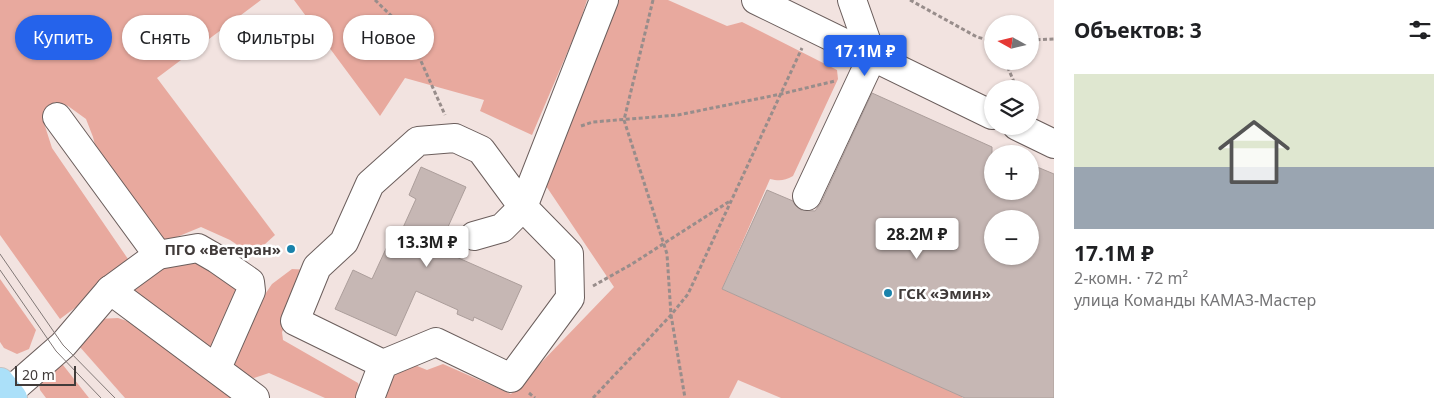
<!DOCTYPE html>
<html lang="ru">
<head>
<meta charset="utf-8">
<style>
  body { margin:0; font-family:"Noto Sans",sans-serif; background:#f2f2f2; color:#202124; height:100vh; display:flex; flex-direction:column; font-size:19px; white-space:nowrap }
  * { box-sizing:border-box; margin:0 }
  p { font-size:16px; color:#757577 }
  .icon { flex:none; width:28px; height:28px; fill:none; stroke:currentColor; stroke-width:2; stroke-linecap:round; stroke-linejoin:round }
  .map { position:relative; flex:1; overflow:hidden }
  .side { display:flex; flex-direction:column; background:#fff; width:400px }
  .side>* { flex:none }
  .guide { position:absolute; left:15px; top:15px; width:475px; height:45px; display:flex; gap:10px }
  .needle { width:32px; rotate:278deg }
  .tools { position:absolute; left:984px; top:15px; display:grid; gap:10px }
  .tools a { display:grid; place-items:center; width:55px; height:55px; border-radius:50%; background:#fff; box-shadow:0 1px 4px #0004; font-size:25px }
  .scale { position:absolute; left:15px; bottom:12px; width:61px; box-sizing:border-box; padding-left:5px; border:2px solid #413b3a; border-top:0; font-size:14px; line-height:18px; white-space:nowrap; color:#413b3a; -webkit-text-stroke:4px #fff; paint-order:stroke }
  .price { position:absolute; translate:-50% -42px; padding:0 11px; border-radius:5px; background:#fff; color:#222; font-size:16px; line-height:32px; filter:drop-shadow(0 1px 2px #0008) }
  .price::after { content:''; position:absolute; left:50%; top:30px; width:15px; height:11px; margin-left:-8px; background:inherit; clip-path:polygon(0 0,100% 0,50% 100%) }
  .price.on { background:#2563eb; color:#fff }
  ul { padding:0; list-style:none }
  li { display:grid; align-content:center; gap:10px; height:265px; padding:0 20px }
  li span { display:grid; place-items:center; height:155px; border-radius:0px; color:#555 }
  li>.icon { margin-inline-start:auto }
  span .icon { width:90px; height:90px; fill:#fffc; stroke-width:1 }
  li b { font-size:21px }
  h2 { display:flex; justify-content:space-between; align-items:center; height:60px; padding:0 20px; font-size:21px }
  .chip { padding:0 18px; border-radius:22px; background:#fff; box-shadow:0 1px 4px #0004; font-size:18px; line-height:45px }
  .chip.on { background:#2563eb; color:#fff }
  main { display:flex; flex:1; min-height:0 }
  .map>svg:first-child { display:block }
</style>
</head>
<body>
<main>
<div class="map">
<svg width="1054" height="398" viewBox="0 0 1054 398">
  <rect width="100%" height="100%" fill="#f2e3e0"/>
  <!-- green -->
  <g fill="#e8a99e">
    <path d="M0,0H261L157,78L275,235L264,245L245,250L230,240L201,227L155,246L100,165L93,137L86,119L68,106L55,102L48,110L44,123L52,148L128,259L119,275L60,319L0,235Z"/>
    <path d="M294,0H587L579,25L532,135L480,111L484,100L405,78L380,116Z"/>
    <path d="M616,0H668L727,26L742,22L837,70L838,79L793,176C784,181 779,181 770,179L722,289L963,397L962,398H781L738,380L729,398H381L392,373L412,364L427,370L443,364L511,394L614,287L544,183Z"/>
    <path d="M190,253L246,284L212,346C193,346 172,315 155,306C145,301 135,298 125,294L176,259Z"/>
    <path d="M292,269L310,270L282,332L283,340L358,383L361,391L358,398H325L269,373L254,378L243,374L233,364L255,309L272,284Z"/>
    <path d="M0,279L36,330L29,349L17,354L4,348L0,342Z"/>
    <path d="M118,318L151,329L244,398H125L72,338L97,319Z"/>
    <path d="M55,360L63,365L89,398H46L40,390L38,377Z"/>
  </g>
  <!-- building -->
  <g fill="#c6b7b4" stroke="#ac9e9b" fill-rule="evenodd">
    <path d="M872,93L992,147V191H1030V164L1054,174V398H965L722,289L767,190L793,201L795,205L801,210L815,211L821,203ZM992,219H1030V256H992Z"/>
    <path d="M421,167L466,187L438,249L522,286L502,330L474,317L473,321L457,314L458,310L416,291L396,336L335,309L353,270L372,279L390,240L396,243L416,199L409,195Z"/>
  </g>
  <g fill="none" stroke-linecap="round" stroke-linejoin="round">
    <!-- minor casing -->
    <g stroke="#6b5e5c" stroke-width="30">
      <g id="minor">
        <path d="M756,0L992,115"/>
        <path d="M57,117L158,255L110,290"/>
        <path d="M1017,126L1054,144"/>
        <path d="M807,196L872,57L852,0"/>
        <path d="M474,236L502,228L523,207L604,0"/>
        <path d="M158,255L198,248L217,259L250,282L251,291L217,368"/>
        <path d="M8,393L63,345L110,290L255,398"/>
        <path d="M370,398L383,364L436,342L511,378L570,298L569,254L523,207L481,150L455,138L418,141L370,184L344,242L317,267L295,321L383,364"/>
      </g>
    </g>
    <!-- major casing -->
    <g stroke="#c6c4c4" stroke-width="30">
      <path id="major" d="M0,382L13,398"/>
    </g>
    <!-- path -->
    <g stroke="#988d8b" stroke-width="3" stroke-dasharray="4 2.5" stroke-linecap="butt">
      <path d="M375,0L408,32L445,115"/>
      <path d="M653,0L624,120L667,254L671,315L685,398"/>
      <path d="M910,0L977,37L992,41"/>
      <path d="M1030,40L1054,39"/>
      <path d="M1005,61L1017,89"/>
      <path d="M581,126L593,122L678,115L781,94L835,81"/>
      <path d="M593,286L632,264L730,201"/>
      <path d="M529,393L535,398"/>
      <path d="M593,398L671,315L688,294L802,48"/>
    </g>
    <!-- minor -->
    <use href="#minor" stroke="#fff" stroke-width="28"/>
    <!-- major -->
    <use href="#major" stroke="#abe0f9" stroke-width="28"/>
    <!-- tram -->
    <g stroke="#817876" stroke-width="1">
      <path d="M0,254L63,345L115,398"/>
      <path d="M0,270L56,351L101,398"/>
    </g>
  </g>
  <!-- markers -->
  <g fill="#1982ab" stroke="#fff" stroke-width="2">
    <circle cx="291" cy="249" r="5"/>
    <circle cx="888" cy="293" r="5"/>
  </g>
  <g text-anchor="middle" dominant-baseline="central" stroke-width="5" stroke-linejoin="round" paint-order="stroke">
    <!-- poi labels -->
    <g font-size="15" font-weight="bold" fill="#413b3a" stroke="#fff" text-anchor="end">
      <text x="281" y="249">ПГО «Ветеран»</text>
      <text x="898" y="293" text-anchor="start">ГСК «Эмин»</text>
    </g>
  </g>
</svg>
<div class="tools">
<a><svg class="needle" viewBox="-14 -14 28 28"><path d="M0-13l5 13h-10z" fill="#e53935"/><path d="M0 13l5-13h-10z" fill="#757577"/></svg></a>
<a><svg class="icon" aria-label="layers" viewBox="0 0 24 24"><path d="M12 4l9 5-9 5-9-5zM3 14l9 5 9-5"/></svg></a>
<a>+</a>
<a>−</a>
</div>
<div class="scale">20 m</div>
<b class="price on" style="left:865px;top:77px">17.1M ₽</b>
<b class="price" style="left:917px;top:260px">28.2M ₽</b>
<b class="price" style="left:427px;top:268px">13.3M ₽</b>
<div class="guide">
<a class="chip on">Купить</a>
<a class="chip">Снять</a>
<a class="chip">Фильтры</a>
<a class="chip">Новое</a>
</div>
</div>
<section class="side">
<h2>Объектов: 3<svg class="icon" aria-label="filters" viewBox="0 0 24 24"><path d="M4 7h16M4 17h16"/><circle cx="9" cy="7" r="2"/><circle cx="15" cy="17" r="2"/></svg></h2>
<ul>
<li><span style="background:linear-gradient(#dfe7d0 60%,#9aa5b1 0)"><svg class="icon" aria-label="home" viewBox="0 0 24 24"><path d="M3 11l9-7 9 7M6 9v11h12V9"/></svg></span><div><b>17.1M ₽</b><p>2-комн. · 72 m²</p><p>улица Команды КАМАЗ-Мастер</p></div></li>
</ul>
</section>
</main>
</body>
</html>
